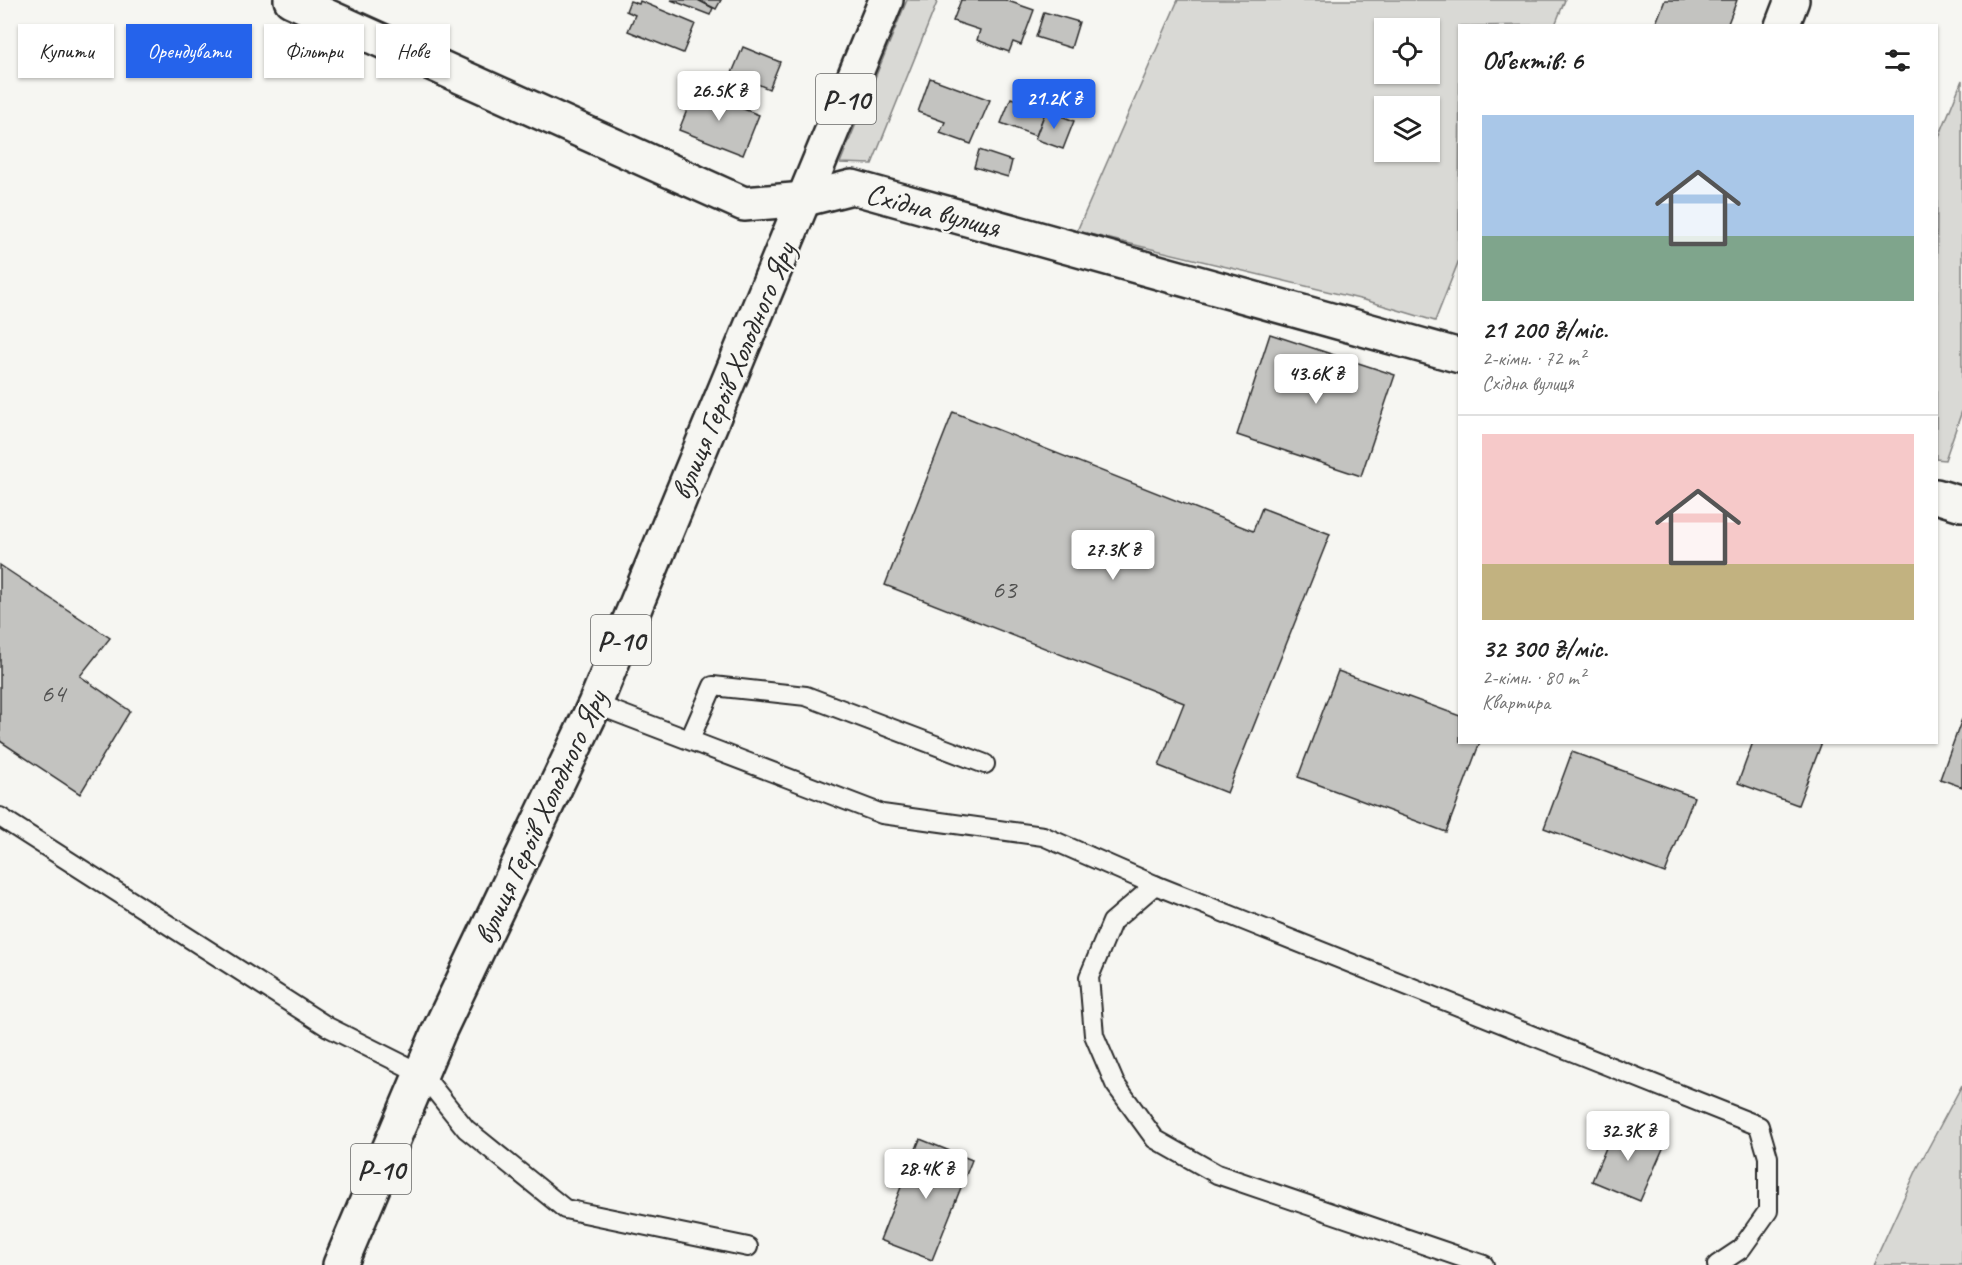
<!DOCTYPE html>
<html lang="uk">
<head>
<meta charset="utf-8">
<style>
  body { margin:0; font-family:Caveat,sans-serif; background:#f6f6f6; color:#222; height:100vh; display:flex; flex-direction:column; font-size:22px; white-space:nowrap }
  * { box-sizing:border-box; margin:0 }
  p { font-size:20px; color:#767676 }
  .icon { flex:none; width:33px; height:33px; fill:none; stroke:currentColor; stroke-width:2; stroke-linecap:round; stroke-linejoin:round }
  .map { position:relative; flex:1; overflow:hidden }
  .sheet { position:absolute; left:1458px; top:24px; width:480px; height:720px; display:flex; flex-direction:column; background:#fff; border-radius:0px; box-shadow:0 2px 4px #0004 }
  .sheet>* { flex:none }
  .banner { position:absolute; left:18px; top:24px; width:570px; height:54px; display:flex; gap:12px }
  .controls { position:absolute; left:1374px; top:18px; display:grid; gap:12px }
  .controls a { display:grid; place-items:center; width:66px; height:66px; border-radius:0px; background:#fff; box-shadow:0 2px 4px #0004; font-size:30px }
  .price { position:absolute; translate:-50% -51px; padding:0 14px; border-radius:6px; background:#fff; color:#222; font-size:20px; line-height:39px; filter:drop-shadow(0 2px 3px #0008) }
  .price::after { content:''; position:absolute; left:50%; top:36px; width:18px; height:14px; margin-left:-9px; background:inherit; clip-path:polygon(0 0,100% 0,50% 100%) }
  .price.current { background:#2563eb; color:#fff }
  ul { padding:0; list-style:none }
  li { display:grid; align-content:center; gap:12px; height:318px; padding:0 24px }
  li+li { border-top:2px solid #e0e0e0 }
  li span { display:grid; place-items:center; height:186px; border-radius:0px; color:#555 }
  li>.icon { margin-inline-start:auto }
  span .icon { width:108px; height:108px; fill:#fffc; stroke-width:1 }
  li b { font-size:26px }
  h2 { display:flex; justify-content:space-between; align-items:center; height:72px; padding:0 24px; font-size:26px }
  .tag { padding:0 21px; border-radius:0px; background:#fff; box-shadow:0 2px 4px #0004; font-size:21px; line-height:54px }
  .tag.current { background:#2563eb; color:#fff }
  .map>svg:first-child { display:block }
</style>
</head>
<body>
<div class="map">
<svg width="1962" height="1265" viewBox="0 0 1962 1265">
  <rect width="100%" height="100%" fill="#f6f6f2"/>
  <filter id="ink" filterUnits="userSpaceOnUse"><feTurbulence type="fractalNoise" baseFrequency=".0167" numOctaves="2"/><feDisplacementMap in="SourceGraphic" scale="12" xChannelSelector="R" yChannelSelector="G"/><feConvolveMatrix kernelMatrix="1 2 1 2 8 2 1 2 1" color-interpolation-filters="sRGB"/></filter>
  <g filter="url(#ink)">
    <!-- green -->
    <g fill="#d9d9d5" stroke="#828280" stroke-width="1.5" fill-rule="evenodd">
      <path d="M907,0H938L872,164L840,163Z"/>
      <path d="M1178,0H1565L1555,25L1460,26L1459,260L1435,321L1368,301L1077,231ZM1430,28V74H1384V28ZM1430,106V152H1384V106Z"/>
      <path d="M1962,80V411L1945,460L1936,459L1937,142Z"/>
      <path d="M1962,1085V1265H1873L1918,1167Z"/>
    </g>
    <!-- building -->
    <g fill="#c3c3c0" stroke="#2b2b2b" stroke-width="1.5">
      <path d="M671,0H698L713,8L710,15Z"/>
      <path d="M698,0H721L716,9Z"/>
      <path d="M961,0H1005L1034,10L1021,45L1013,42L1009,52L977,40L980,30L953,21Z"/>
      <path d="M1665,0H1737L1727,26H1665L1656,23Z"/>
      <path d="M630,1L639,4L640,1L695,24L683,53L628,31L635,15L626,11Z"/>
      <path d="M1044,12L1079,22L1071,48L1036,37Z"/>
      <path d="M743,47L780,62L769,89L732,73Z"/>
      <path d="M930,78L990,100L971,144L940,133L945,122L918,112Z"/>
      <path d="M695,90L759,115L743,155L679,130Z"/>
      <path d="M1011,98L1046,110L1036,136L1001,123Z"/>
      <path d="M1046,110L1074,121L1063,149L1035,139Z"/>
      <path d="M979,150L1012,161L1008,177L974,167Z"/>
      <path d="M1270,334L1395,375L1361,476L1237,435Z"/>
      <path d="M953,412L1253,531L1262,508L1330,534L1227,793L1159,766L1184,703L885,585Z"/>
      <path d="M0,565L110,638L80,676L130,711L80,794L0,741Z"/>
      <path d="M1338,671L1460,716V742H1480L1446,832L1298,777Z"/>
      <path d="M1962,719V787L1940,779Z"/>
      <path d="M1753,742H1822L1798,805L1738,783Z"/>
      <path d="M1572,752L1694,797L1665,873L1544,828Z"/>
      <path d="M1616,1124L1665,1144L1640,1201L1592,1181Z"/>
      <path d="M920,1139L972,1160L932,1260L880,1240Z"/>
    </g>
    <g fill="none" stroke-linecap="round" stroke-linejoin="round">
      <!-- service casing -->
      <g stroke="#2b2b2b" stroke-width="22">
        <g id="service">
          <path d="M595,704L882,814L1043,836L1155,885L1759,1126L1768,1157V1211L1741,1249L1717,1265"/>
          <path d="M690,739L713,686L806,696L985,764"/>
          <path d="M0,817L328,1027L422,1074L466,1129L565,1209L748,1247"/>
          <path d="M1155,885L1112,922L1089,977L1094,1035L1115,1084L1155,1139L1217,1174L1484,1265"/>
        </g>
      </g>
      <!-- minor casing -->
      <g stroke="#2b2b2b" stroke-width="38">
        <g id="minor">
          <path d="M291,0L744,204L805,199L852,187L1460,356"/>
          <path d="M1782,26L1792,0"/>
          <path d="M1936,496L1962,504"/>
        </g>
      </g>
      <!-- primary casing -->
      <g stroke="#2b2b2b" stroke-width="38">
        <path id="primary" d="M340,1265L439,1031L595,704L886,0"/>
      </g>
      <!-- service -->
      <use href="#service" stroke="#f6f6f2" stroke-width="18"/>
      <!-- minor -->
      <use href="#minor" stroke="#f6f6f2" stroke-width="33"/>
      <!-- primary -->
      <use href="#primary" stroke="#f6f6f2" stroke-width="33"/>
    </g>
  </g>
  <g text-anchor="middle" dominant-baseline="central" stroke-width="4.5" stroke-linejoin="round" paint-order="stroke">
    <!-- number labels -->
    <g font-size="27" fill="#515150">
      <text x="1004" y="589">63</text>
      <text x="53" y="693">64</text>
    </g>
    <!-- shield labels -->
    <g fill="#f6f6f2" stroke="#686867" stroke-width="1.5">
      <rect x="816" y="74" width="60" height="50" rx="4.5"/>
      <rect x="591" y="615" width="60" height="50" rx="4.5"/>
      <rect x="351" y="1144" width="60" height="50" rx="4.5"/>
    </g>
    <g font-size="28" font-weight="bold" fill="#2b2b2b">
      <text x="846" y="99">Р-10</text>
      <text x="621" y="640">Р-10</text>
      <text x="381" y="1169">Р-10</text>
    </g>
    <!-- street labels -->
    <g font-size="30" fill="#2b2b2b" stroke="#f6f6f2">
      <text transform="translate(933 210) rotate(15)">Східна вулиця</text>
      <text transform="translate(733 371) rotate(-67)">вулиця Героїв Холодного Яру</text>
      <text transform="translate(540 817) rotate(-65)">вулиця Героїв Холодного Яру</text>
    </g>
  </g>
</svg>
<div class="controls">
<a><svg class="icon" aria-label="locate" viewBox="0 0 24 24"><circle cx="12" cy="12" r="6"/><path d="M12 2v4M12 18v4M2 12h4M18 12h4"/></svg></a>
<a><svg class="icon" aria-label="layers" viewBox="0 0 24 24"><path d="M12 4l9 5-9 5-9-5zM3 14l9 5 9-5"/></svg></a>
</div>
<b class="price" style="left:719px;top:122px">26.5K ₴</b>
<b class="price current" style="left:1054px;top:130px">21.2K ₴</b>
<b class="price" style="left:1316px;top:405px">43.6K ₴</b>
<b class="price" style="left:1113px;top:581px">27.3K ₴</b>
<b class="price" style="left:1628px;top:1162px">32.3K ₴</b>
<b class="price" style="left:926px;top:1200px">28.4K ₴</b>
<div class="banner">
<a class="tag">Купити</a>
<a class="tag current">Орендувати</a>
<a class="tag">Фільтри</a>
<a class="tag">Нове</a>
</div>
<section class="sheet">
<h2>Об’єктів: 6<svg class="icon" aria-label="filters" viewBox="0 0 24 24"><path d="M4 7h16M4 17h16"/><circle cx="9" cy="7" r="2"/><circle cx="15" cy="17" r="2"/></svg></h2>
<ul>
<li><span style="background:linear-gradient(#a9c7e8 65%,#7fa58c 0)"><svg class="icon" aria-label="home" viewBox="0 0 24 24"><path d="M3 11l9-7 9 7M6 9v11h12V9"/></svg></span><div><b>21 200 ₴/міс.</b><p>2-кімн. · 72 m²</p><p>Східна вулиця</p></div></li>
<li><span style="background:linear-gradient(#f6c9c9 70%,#c2b280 0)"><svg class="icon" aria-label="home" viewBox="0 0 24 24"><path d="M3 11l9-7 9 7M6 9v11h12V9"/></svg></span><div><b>32 300 ₴/міс.</b><p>2-кімн. · 80 m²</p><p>Квартира</p></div></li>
</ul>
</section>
</div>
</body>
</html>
